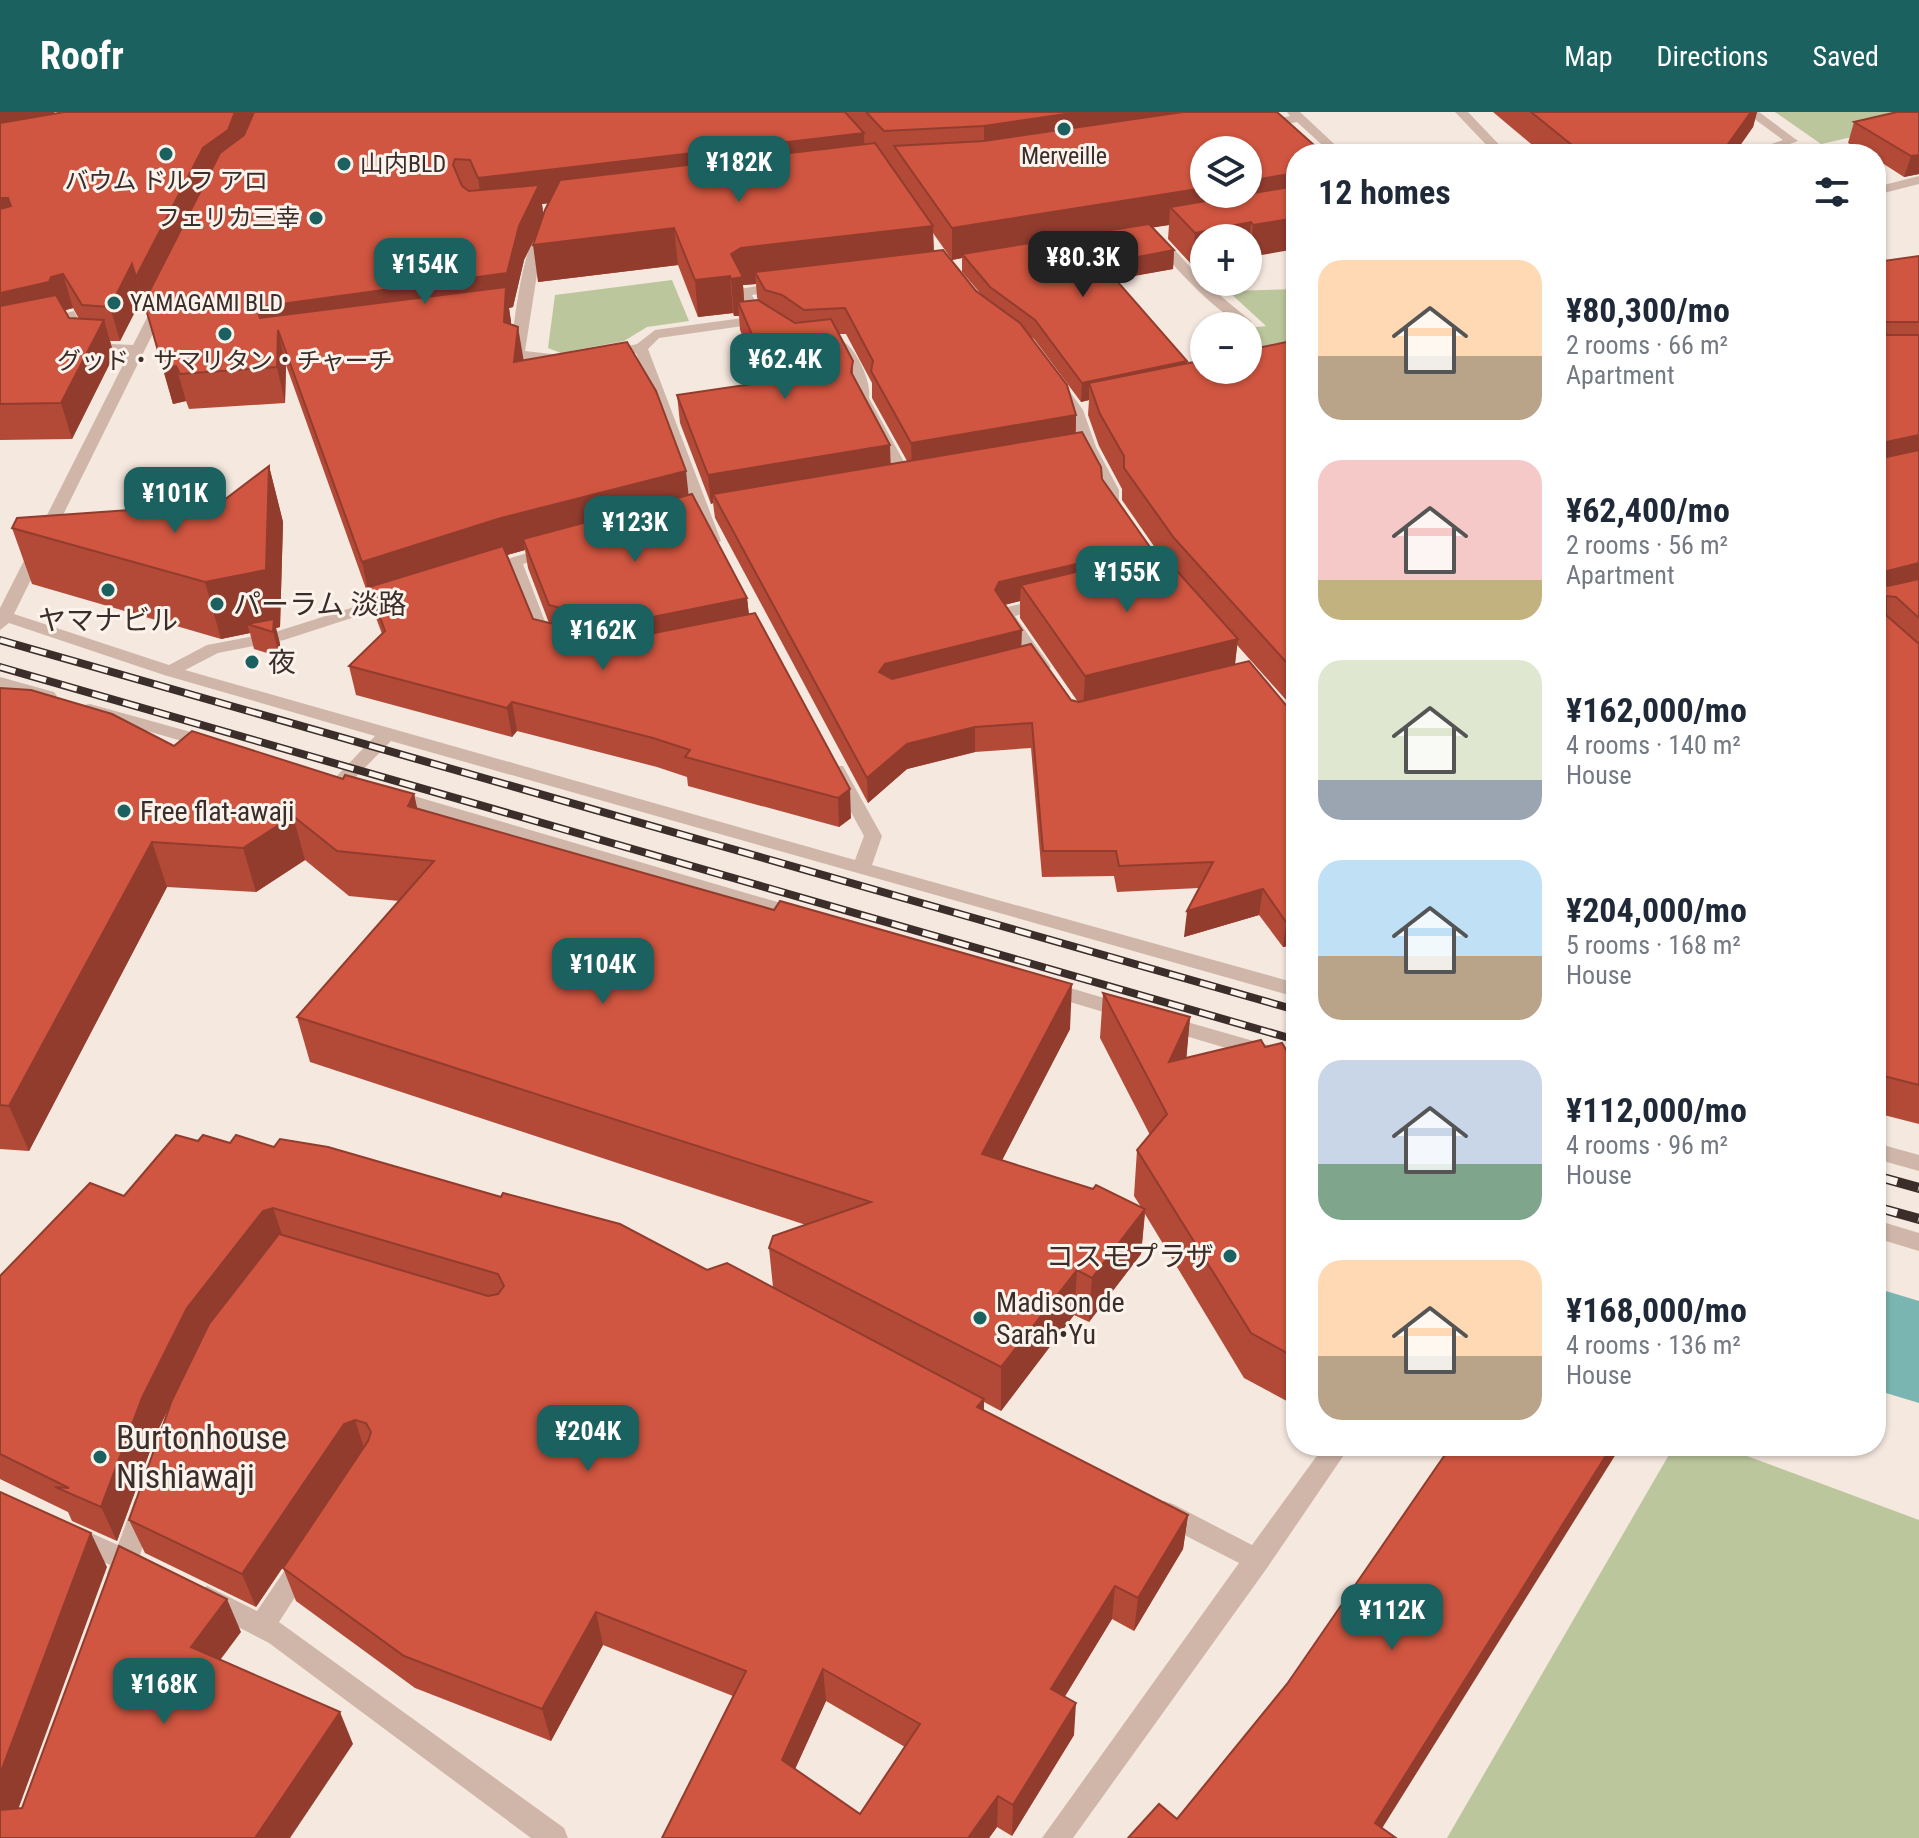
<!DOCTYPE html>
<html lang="en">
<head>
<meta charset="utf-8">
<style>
  body { margin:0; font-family:"Roboto Condensed","Noto Sans JP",sans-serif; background:#f6f6f7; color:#1f2937; height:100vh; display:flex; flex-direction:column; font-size:30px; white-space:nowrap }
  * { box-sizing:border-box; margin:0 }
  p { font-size:26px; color:#747a83 }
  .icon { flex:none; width:44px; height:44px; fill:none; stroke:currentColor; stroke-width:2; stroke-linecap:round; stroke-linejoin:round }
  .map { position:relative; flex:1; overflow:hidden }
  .side { position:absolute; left:1286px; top:32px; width:600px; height:1312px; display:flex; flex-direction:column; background:#fff; border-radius:32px; box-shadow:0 2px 6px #0004 }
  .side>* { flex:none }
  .tools { position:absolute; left:1190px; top:24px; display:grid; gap:16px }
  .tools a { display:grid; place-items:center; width:72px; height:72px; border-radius:50%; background:#fff; box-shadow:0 2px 6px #0004; font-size:40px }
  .price { position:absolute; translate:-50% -68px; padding:0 18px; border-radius:16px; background:#1a615f; color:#fff; font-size:26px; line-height:52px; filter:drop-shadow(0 2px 4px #0008) }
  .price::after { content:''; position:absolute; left:50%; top:48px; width:24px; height:18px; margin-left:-12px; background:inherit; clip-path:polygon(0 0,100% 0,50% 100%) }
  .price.selected { background:#222; color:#fff }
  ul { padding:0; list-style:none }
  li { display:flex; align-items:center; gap:24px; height:200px; padding:0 32px }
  li span { display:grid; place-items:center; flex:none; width:224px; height:160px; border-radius:24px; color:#555 }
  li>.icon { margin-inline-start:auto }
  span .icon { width:96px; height:96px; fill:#fffc; stroke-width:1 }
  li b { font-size:34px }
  h2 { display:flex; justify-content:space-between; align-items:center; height:96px; padding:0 32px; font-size:34px }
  header { display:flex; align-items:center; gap:48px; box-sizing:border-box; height:112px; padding:0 40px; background:#1a615f; color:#fff }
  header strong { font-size:38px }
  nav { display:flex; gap:44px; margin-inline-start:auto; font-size:28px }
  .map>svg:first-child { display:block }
</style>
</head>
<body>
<header>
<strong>Roofr</strong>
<nav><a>Map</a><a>Directions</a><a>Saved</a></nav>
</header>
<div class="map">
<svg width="1919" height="1726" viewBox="0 0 1919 1726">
  <rect width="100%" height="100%" fill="#f5e8df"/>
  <!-- green -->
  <g fill="#bcc69d">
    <path d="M1775,0H1919V10L1821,32Z"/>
    <path d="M672,168L689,209L647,215L624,229L561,241L548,236L555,183Z"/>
    <path d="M1296,177V245L1248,255V216L1266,214L1228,179Z"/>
    <path d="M1674,1334H1720L1919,1408V1726H1447Z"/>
  </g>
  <!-- water -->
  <path fill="#7bb5b2" d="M1876,1176L1919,1189V1291L1876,1278Z"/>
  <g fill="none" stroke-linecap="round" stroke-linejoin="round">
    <!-- lane -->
    <g fill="#cfb6a9" fill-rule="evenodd">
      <path d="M1455,0H1468L1508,42H1495Z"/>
      <path d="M1745,0H1759L1798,29L1763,42H1744L1783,28Z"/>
      <path d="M842,229C856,235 872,271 869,286L914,368L911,371L906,373L898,368L855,286L857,276L835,233Z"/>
      <path d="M1046,486L1052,487V495L1015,504L1051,555L1042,560L1036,559L997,501L999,497Z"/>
    </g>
    <!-- street -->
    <g fill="#cfb6a9" fill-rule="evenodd">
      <path d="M1287,0H1300L1345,42H1332L1297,10L1261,16L1255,12L1290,4Z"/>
      <path d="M1919,64V72L1876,83V75Z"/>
      <path d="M544,114L551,118L540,143L525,239L569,244L571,247C560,255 521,250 510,242C514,216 522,124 544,114Z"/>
      <path d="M1151,123H1161L1204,170L1252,210V216C1217,205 1180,159 1151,129Z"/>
      <path d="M782,170L789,174L787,177L752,183L766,208L764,211L659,226L648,237L721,429L713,434L707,432L636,241L608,245L601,241L637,232L655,218L750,205L737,180L739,177Z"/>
      <path d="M156,188L168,191L14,502L169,553L207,533L275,520L392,483H404V489L284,528L218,541L185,558L855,748L864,724L828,658L831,654H843L882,724L872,753L1296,871V885L391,629L348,673H336L333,669L336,665L375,624L164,563L9,511L0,518V496L129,241L80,238L62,202L74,199L90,231L133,233Z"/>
      <path d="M1060,272L1065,273L1083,298L1096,335L1119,378V389L1129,404L1127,407H1115L1103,389V378L1080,335L1069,298L1053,276Z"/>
      <path d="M551,434L559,439L557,442L523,452L552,528L544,533L536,528L509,456L486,463L478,458L480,455Z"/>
      <path d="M0,565L54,580L57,584L48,589L0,575Z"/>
      <path d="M90,592L216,627L219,631L210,637L84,601L81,597L84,593Z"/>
      <path d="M390,677L808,799L811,804L801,811L384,687L381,683Z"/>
      <path d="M1047,869L1134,895L1137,900L1127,907L1040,881L1037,876Z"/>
      <path d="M1166,904L1296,941V957L1159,916L1156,911L1159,906Z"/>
      <path d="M1876,1031L1919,1043V1059L1876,1047Z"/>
      <path d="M1876,1108L1919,1121V1139L1876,1126Z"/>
      <path d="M1324,1334H1350L1267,1456L1073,1726H1042L1239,1451L1155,1408L1151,1400L1155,1392L1164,1389L1173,1392L1252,1433Z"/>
      <path d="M144,1384L153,1387L156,1395L140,1443L147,1452L143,1460L132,1463L129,1470L120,1473L111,1470L107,1462L110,1453L64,1432L60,1424L64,1416L73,1413L118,1433L135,1387Z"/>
      <path d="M304,1440L313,1443L317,1451L279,1510L564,1716L568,1726H531L269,1531L198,1494L194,1486L198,1478L207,1474L257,1499L295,1443Z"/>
    </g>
    <!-- rail-far1 casing -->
    <g stroke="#3b2d29" stroke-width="8">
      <g id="rail-far1">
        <path d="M0,528L1296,898"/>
        <path d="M0,555L1296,928"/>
      </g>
    </g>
    <!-- rail casing -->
    <g stroke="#3b2d29" stroke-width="10">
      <g id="rail">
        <path d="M1876,1064L1919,1076"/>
        <path d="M1876,1095L1919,1107"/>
      </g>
    </g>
    <!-- rail-far1 -->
    <use href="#rail-far1" stroke="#fcf3ec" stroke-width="5" stroke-dasharray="16" stroke-linecap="butt"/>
    <!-- rail -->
    <use href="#rail" stroke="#fcf3ec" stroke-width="7" stroke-dasharray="22" stroke-linecap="butt"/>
  </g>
  <!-- wall -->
  <g fill="#b34a38" fill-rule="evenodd">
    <path d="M0,0H54L55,2L64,0H1277L1250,145L1248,142L1204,126V151L1192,153L1168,127L1169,113L1152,115L1174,138L1173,157L1115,167L1187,249V251L1296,228V599L1237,533L1235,552L1296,605V837L1293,833L1283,835L1259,803L1184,825L1199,776L1117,780L1114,764L1042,765L1031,636L975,640L907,657L868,691L715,406L713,391L711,392L680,311L677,283L763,271L740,218L739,204H734L733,201L698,205L678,153L538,170L537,122L524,148L513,195L509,196L511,212L523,248L689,383L747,486L749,502L851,706L839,715L688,674L687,665L657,655L517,619L512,625L356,583L349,554L382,522L375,503L372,487L370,488L286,253L285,291L189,297L186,289L173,292L142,186L120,229H110L114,243L72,327L0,328ZM548,91L543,102L542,92ZM933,121L952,148L962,146V160L980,181L934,139ZM756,172L757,185L758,188L744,189L743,173ZM73,196L79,207L69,206L65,198ZM839,222H846L872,271V286L907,349L891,352L853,264V249ZM1030,224L1034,227L1081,290L1089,288L1088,303L1099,334L1122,377V388L1158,440L1149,442L1150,435L1102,367L1076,321V303ZM525,438L528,456L549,511L533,507L507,443ZM1020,489V506L1078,590L1071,588L1021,534L1005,493Z"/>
    <path d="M1493,0H1757L1753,15L1734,42H1543Z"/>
    <path d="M1919,0V62L1904,65L1876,47V42H1867L1848,31L1854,10Z"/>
    <path d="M1919,144V1012L1876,1001V150Z"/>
    <path d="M269,354L283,410L280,515L276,516L280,532V545L254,537L250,521L221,527L32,472L12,416L177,405L211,398Z"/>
    <path d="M0,576L174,634L343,667L414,682L417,697L1070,917L1002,1048L1141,1095L1134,1084L1137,1038L1150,1023L1100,926L1103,881L1190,905L1186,946L1265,935L1288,941L1296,939V1294L1244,1266L1145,1102L1141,1142L1089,1210L1074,1203L1001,1299L984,1290V1299L1188,1403L1183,1437L1134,1519L1112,1507L1065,1584L1074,1623L1012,1724L997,1715L989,1726H662L733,1584L603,1533L551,1629L415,1576L296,1489L283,1456L357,1346L256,1495L145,1441L129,1408L172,1290L157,1320L117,1429L72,1409L68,1400L0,1367V1164L124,1084L198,1029L230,1031L773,1175L769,1136L806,1113L310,950L297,905L399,789L349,784L305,748L256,780L167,775L29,1039L0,1037ZM826,1589L905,1635L860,1702L795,1657Z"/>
  </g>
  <!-- shaded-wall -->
  <g fill="#923c2e">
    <path d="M0,0H54L60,21L0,31Z"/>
    <path d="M235,0H256L236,50L211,69L146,199L136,165L203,36Z"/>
    <path d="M1079,0H1258L984,46V14Z"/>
    <path d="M1751,0H1757L1753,15L1734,42H1721Z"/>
    <path d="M864,21L865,54L542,92L544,106L524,148L513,195L509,196L511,209L509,245L278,218L286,253L285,291L277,255L266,235L258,200L267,194L483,99L478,66Z"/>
    <path d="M1919,43V62L1904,65L1911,44Z"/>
    <path d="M1296,61V92L1170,95L1169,113L965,146L962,142V146L952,148V116L1204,76V82H1248V69Z"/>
    <path d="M0,86H8L19,119L0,121Z"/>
    <path d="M1296,106V137L1250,145L1253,113Z"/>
    <path d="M1251,110L1248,142V126H1204V151L1192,153L1195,121Z"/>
    <path d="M933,114L934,151L755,160L756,172L743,173L745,203L738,190L739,204H734L731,167V142L741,136Z"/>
    <path d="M674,116L678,153L538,170L533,133Z"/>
    <path d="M1174,138L1173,157L1101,170L1102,152Z"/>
    <path d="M132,152L142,186L120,229L110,195Z"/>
    <path d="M63,162L73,196L0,218V181Z"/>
    <path d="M730,164L733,201L698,205L695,168Z"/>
    <path d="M104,208L114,243L72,327L61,291Z"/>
    <path d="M518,215L524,250H514Z"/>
    <path d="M1187,249L1186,268L1089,271V288L1081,290L1082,271Z"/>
    <path d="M176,254L186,289L173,292L163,256Z"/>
    <path d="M1076,303L1075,330L912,357L911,331Z"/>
    <path d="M1919,323V351L1876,362L1886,330Z"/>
    <path d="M890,333L891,361L713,382V391L711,392L708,363Z"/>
    <path d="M269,354L283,410L280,515L276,516L280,532V545L273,520L247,512L250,521L221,527L205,470Z"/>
    <path d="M686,359L690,396L523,427L525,438L507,443L373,487L369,475L372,487L370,488L362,450L501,406Z"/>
    <path d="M1150,435L1148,459L1021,473L1020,489L998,494L995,478L999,470Z"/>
    <path d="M1919,451V480L1896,485L1886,484L1876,492L1887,459Z"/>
    <path d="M747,486L750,515L622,541L618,512Z"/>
    <path d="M1022,518L1021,543L885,577L879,560L885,552Z"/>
    <path d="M1238,527L1234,560L1083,598L1085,564Z"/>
    <path d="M512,590L517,619L512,625L507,596Z"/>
    <path d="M975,615V640L907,657L868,691L867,666L907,632Z"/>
    <path d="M850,677L851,706L839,715L838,686Z"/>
    <path d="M414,682L424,727L408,694Z"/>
    <path d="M293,704L305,748L256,780L243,736Z"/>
    <path d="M152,730L167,775L29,1039L9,994Z"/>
    <path d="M1263,777L1259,803L1184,825L1187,799Z"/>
    <path d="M1296,808L1293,833L1283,835L1286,810Z"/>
    <path d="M1072,872L1070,917L982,1087V1042Z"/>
    <path d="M1190,905L1186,951L1169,950Z"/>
    <path d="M273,1096L285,1131L200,1231L157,1320L117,1429L101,1395L142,1286L187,1196L263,1099Z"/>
    <path d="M1145,1097L1141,1142L1089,1210L1092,1166Z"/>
    <path d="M1077,1158L1074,1203L1001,1299V1255Z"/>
    <path d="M984,1287L983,1321L977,1295Z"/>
    <path d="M355,1308L366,1342L356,1346L256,1495L242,1462L344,1312Z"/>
    <path d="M1612,1334H1621L1376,1726L1375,1711Z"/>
    <path d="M1188,1403L1183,1437L1134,1519L1138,1486Z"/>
    <path d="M91,1421L107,1455L8,1725L0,1713V1662Z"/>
    <path d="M1115,1474L1112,1507L1050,1609L1051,1577Z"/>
    <path d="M227,1487L241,1520L206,1567L191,1535Z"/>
    <path d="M596,1500L603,1533L551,1629L542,1597Z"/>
    <path d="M823,1557L826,1589L785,1679L782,1648Z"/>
    <path d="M1076,1591L1074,1623L1012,1724L1013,1693Z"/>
    <path d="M340,1600L353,1632L290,1726H255Z"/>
    <path d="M998,1684L997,1715L989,1726H968Z"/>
  </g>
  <!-- building -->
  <g fill="#d05641" stroke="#923c2e" stroke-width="2" fill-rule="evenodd">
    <path d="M64,0H235L228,18L203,36L136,165L132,152L110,195L82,193L63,162L51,165L49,170L0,181V97L11,94L8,86H0V11Z"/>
    <path d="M254,0H845L864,21L478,66L470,48L455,47L453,53L462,74L469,79L539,73L519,114L507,161L267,194L258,200L260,206L506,175L504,210L518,215L514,250L627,230L656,279L686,359L501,406L362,450L278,218L277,255L180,262L176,254L163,256L144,190L220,41L244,23Z"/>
    <path d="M866,0H1079L984,14L884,19Z"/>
    <path d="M1183,0H1277L1324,42H1296V61L1248,69V38H1204V76L952,116L894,34L984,29Z"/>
    <path d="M1531,0H1751L1721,42H1583Z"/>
    <path d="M1897,0H1919V43L1911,44L1854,10Z"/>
    <path d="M875,31L933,114L741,136L731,142L743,165L731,167L730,164L695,168L674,116L533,133L545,98L560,68Z"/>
    <path d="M1296,74V106L1253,113L1251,110L1195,121L1170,95Z"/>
    <path d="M1149,112L1174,138L1102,152L1187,249L1082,271L1035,208L990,175L962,142Z"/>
    <path d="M943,138L976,179L1020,211L1067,273L1076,303L911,331L871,259L873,249L845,196L804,198L782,183L765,178L755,160Z"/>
    <path d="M1919,144V210H1884L1886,223H1919V323L1886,330L1884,343L1887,345L1919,338V451L1887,459L1884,472L1888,474L1919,467V506L1896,485L1886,484V503L1919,532V973L1876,962V150Z"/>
    <path d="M56,183L69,206L104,208L61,291L0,292V194Z"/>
    <path d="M758,188L795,211L831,207L853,249L851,260L890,333L708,363L677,283L772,269L738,190Z"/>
    <path d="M1296,228V561L1174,426L1124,356V344L1100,302L1089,271L1204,248V258H1248V238Z"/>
    <path d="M1082,320L1101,355L1102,367L1150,435L999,470L995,478L1022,518L885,552L879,560L892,567L1031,532L1071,588L1079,590L1249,549L1296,605V808L1286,810L1263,777L1187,799L1213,750L1119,754L1116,739H1043L1032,611L975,615L907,632L867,666L713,382Z"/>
    <path d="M269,354L266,458L205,470L12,416L17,406L144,397L177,405L192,393L211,398Z"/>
    <path d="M692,382L747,486L618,512L549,493L523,427Z"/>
    <path d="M503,434L533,507L619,528L755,501L850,677L838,686L685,645L690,638L653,626L512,590L507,596L349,554L385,519L369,475Z"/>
    <path d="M1160,440L1238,527L1085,564L1021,473Z"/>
    <path d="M274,507L273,520L247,512Z"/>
    <path d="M0,576L31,578L112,602L174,634L192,619L343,667L345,663L414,682L408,694L774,798L780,789L1072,872L982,1042L1093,1077L1096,1073L1145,1097L1092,1166L1077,1158L1001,1255L769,1136L773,1124L871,1090L297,905L434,749L337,739L293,704L243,736L152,730L9,994L0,993Z"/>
    <path d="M1103,881L1190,905L1169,950L1261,928L1265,935L1282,931L1288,941L1296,939V1246L1251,1221L1137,1038L1167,1002Z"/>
    <path d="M176,1023L198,1029L203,1023L230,1031L236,1023L274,1035L280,1027L328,1035L501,1085L503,1081L620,1112L707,1158L727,1151L984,1287L977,1295L1188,1403L1138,1486L1115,1474L1051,1577L1076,1591L1013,1693L998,1684L968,1726H662L746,1559L596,1500L542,1597L404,1544L283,1456L368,1329L371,1320L366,1311L355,1308L344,1312L242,1462L129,1408L172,1288L209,1212L279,1122L488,1184L498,1182L504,1174L498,1162L273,1096L263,1099L187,1196L142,1286L101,1395L55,1375L69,1376L0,1342V1164L90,1071L124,1084ZM823,1557L920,1612L860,1702L782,1648Z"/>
    <path d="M1451,1334H1612L1375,1711L1396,1726H1128L1159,1692L1177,1707L1287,1572Z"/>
    <path d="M0,1380L91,1421L0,1662Z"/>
    <path d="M119,1434L227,1487L191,1535L340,1600L255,1726H0V1698L22,1696Z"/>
  </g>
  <!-- markers -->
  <g fill="#1a615f" stroke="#fcf3ec" stroke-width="3">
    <circle cx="1064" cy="17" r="8"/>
    <circle cx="166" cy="42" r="8"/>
    <circle cx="344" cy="52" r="8"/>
    <circle cx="316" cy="106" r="8"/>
    <circle cx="114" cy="191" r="8"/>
    <circle cx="225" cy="222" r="8"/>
    <circle cx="108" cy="478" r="8"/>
    <circle cx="217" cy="492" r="8"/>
    <circle cx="252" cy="550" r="8"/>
    <circle cx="124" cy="699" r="8"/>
    <circle cx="1230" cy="1144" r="8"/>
    <circle cx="980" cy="1206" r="8"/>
    <circle cx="100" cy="1345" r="8"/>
  </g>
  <g text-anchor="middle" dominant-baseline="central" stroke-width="6" stroke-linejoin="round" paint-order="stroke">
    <!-- far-poi labels -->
    <g font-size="24" fill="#3b2d29" stroke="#fcf3ec">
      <text x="1064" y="44">Merveille</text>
      <text x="360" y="52" text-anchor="start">山内BLD</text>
      <text x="166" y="69">バウム ドルフ アロ</text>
      <text x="300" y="106" text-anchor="end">フェリカ三幸</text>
      <text x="130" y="191" text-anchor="start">YAMAGAMI BLD</text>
      <text x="225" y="249">グッド・サマリタン・チャーチ</text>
    </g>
    <!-- poi labels -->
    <g font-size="28" fill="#3b2d29" stroke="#fcf3ec" text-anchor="start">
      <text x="233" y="492">パーラム 淡路</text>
      <text x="108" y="508" text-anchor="middle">ヤマナビル</text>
      <text x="268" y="550">夜</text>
      <text x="140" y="699">Free flat-awaji</text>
      <text x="1214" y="1144" text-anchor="end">コスモプラザ</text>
      <text x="996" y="1190">Madison de<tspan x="996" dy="32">Sarah•Yu</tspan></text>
    </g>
    <!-- near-poi labels -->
    <g font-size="34" fill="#3b2d29" stroke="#fcf3ec" text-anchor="start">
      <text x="116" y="1325">Burtonhouse<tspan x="116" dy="39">Nishiawaji</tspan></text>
    </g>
  </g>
</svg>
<div class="tools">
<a><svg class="icon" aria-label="layers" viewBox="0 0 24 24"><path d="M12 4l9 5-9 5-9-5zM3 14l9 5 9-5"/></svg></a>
<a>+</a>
<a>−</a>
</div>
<b class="price" style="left:739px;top:92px">¥182K</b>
<b class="price selected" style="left:1083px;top:187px">¥80.3K</b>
<b class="price" style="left:425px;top:194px">¥154K</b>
<b class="price" style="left:785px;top:289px">¥62.4K</b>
<b class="price" style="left:175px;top:423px">¥101K</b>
<b class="price" style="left:635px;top:452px">¥123K</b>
<b class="price" style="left:1127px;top:502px">¥155K</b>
<b class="price" style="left:603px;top:560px">¥162K</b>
<b class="price" style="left:603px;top:894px">¥104K</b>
<b class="price" style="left:588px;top:1361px">¥204K</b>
<b class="price" style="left:1392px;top:1540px">¥112K</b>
<b class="price" style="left:164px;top:1614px">¥168K</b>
<section class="side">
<h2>12 homes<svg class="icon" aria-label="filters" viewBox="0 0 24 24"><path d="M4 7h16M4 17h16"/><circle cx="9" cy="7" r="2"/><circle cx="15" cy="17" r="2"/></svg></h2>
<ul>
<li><span style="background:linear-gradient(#ffd9b3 60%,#b9a48a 0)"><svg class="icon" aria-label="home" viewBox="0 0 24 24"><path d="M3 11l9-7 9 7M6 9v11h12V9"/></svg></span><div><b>¥80,300/mo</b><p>2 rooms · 66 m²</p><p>Apartment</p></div></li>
<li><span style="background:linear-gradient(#f6c9c9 75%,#c2b280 0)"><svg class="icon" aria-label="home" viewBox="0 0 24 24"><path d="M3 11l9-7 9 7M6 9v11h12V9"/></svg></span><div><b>¥62,400/mo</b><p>2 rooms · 56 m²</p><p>Apartment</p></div></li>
<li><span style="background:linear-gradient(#dfe7d0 75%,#9aa5b1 0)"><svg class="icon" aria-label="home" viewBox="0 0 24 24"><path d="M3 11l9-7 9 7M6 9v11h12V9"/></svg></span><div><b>¥162,000/mo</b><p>4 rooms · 140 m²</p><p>House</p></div></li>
<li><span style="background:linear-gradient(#bfe0f5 60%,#b9a48a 0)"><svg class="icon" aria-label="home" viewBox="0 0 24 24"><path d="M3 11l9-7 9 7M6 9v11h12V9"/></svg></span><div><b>¥204,000/mo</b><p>5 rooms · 168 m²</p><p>House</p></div></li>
<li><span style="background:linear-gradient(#c9d6e8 65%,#7fa58c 0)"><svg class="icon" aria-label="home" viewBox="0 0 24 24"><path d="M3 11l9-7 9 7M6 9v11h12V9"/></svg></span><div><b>¥112,000/mo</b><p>4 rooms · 96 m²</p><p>House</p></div></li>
<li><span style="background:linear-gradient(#ffd9b3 60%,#b9a48a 0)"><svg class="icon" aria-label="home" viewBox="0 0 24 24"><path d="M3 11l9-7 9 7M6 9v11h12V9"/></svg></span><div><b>¥168,000/mo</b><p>4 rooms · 136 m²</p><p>House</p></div></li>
</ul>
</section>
</div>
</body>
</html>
